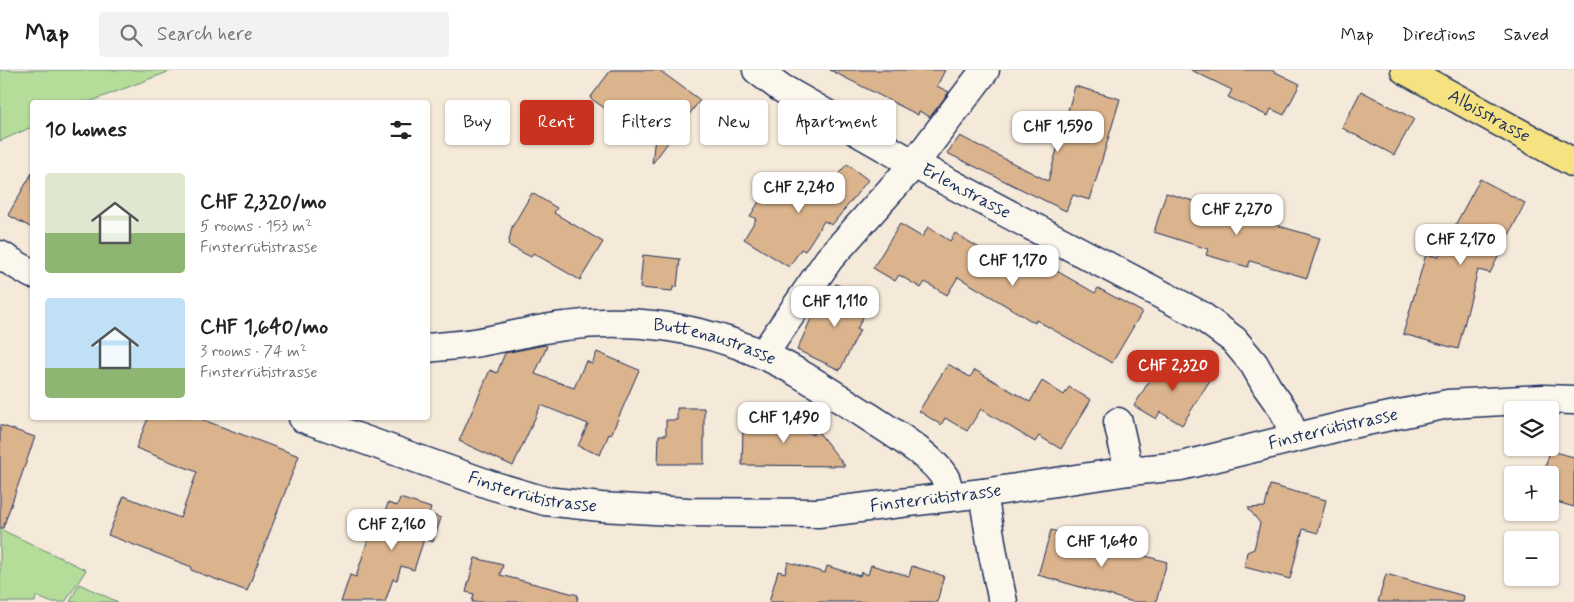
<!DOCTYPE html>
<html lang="en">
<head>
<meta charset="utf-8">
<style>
  body { margin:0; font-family:Mynerve,sans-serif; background:#f2f2f2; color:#222; height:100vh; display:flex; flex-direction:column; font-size:19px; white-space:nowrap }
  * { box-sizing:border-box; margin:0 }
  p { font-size:16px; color:#767676 }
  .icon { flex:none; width:28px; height:28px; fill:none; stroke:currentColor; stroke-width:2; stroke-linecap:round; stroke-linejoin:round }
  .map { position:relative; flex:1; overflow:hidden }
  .details { position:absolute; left:30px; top:30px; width:400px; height:320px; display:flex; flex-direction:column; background:#fff; border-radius:5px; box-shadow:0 1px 4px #0004 }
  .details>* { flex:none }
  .banner { position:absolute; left:445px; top:30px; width:475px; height:45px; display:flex; gap:10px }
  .tools { position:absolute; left:1504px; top:331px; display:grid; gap:10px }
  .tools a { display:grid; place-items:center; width:55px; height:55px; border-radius:5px; background:#fff; box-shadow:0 1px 4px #0004; font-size:25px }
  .price { position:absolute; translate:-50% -42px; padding:0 11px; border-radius:10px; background:#fff; color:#222; font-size:16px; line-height:32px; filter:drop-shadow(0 1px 2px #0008) }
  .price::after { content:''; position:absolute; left:50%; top:30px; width:15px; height:11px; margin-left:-8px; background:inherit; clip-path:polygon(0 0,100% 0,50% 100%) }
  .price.selected { background:#c8321e; color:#fff }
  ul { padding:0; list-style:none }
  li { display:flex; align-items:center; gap:15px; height:125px; padding:0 15px }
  li span { display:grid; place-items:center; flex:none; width:140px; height:100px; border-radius:5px; color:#555 }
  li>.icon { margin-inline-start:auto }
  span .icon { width:60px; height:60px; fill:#fffc; stroke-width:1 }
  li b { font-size:21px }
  h2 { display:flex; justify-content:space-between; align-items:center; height:60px; padding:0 15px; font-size:21px }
  .tag { padding:0 18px; border-radius:5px; background:#fff; box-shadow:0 1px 4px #0004; font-size:18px; line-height:45px }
  .tag.selected { background:#c8321e; color:#fff }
  header { display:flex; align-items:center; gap:30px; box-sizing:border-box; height:70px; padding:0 25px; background:#fff; border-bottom:1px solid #e0e0e0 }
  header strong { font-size:24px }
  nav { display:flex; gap:28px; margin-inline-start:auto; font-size:18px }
  .search { width:350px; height:45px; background:#f2f2f2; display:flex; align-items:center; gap:12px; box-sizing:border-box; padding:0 18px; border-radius:5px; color:#767676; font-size:19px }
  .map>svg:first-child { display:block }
</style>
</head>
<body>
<header>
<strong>Map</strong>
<div class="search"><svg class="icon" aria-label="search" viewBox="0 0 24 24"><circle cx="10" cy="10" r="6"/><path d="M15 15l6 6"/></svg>Search here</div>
<nav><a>Map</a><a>Directions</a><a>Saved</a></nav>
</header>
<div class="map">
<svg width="1574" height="532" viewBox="0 0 1574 532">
  <rect width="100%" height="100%" fill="#f5e9d9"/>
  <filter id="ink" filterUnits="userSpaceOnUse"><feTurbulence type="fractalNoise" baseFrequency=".02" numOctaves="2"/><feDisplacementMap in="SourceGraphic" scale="10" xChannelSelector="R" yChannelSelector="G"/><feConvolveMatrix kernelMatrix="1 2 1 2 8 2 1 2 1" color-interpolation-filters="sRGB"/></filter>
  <g filter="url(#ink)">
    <!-- green -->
    <g fill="#b5dd99" stroke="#68867c">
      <path d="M0,0H173L89,32H32V57L0,71Z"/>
      <path d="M0,459L86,500L65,532H50L36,526L35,532H0Z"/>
      <path d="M79,514L118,532H70Z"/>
    </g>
    <!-- building -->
    <g fill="#dbb38c" stroke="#1b2f5e">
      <path d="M611,0H659L700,30L652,94L655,66L610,34L606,39L590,28Z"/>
      <path d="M830,0H945L937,16L949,22L930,47L919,41L918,45Z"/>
      <path d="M1191,0H1271L1300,14L1284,45L1271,39L1268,46L1228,27L1232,20Z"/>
      <path d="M1075,16L1120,29L1090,130L1073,125L1066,141L947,83L960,66L1048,111Z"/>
      <path d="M1361,21L1414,49L1394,85L1342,58Z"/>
      <path d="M847,94L868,110L832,155L824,151L805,181L801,179L789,197L744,169L756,149L750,146L778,102L818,128Z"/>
      <path d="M32,103V158L8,145Z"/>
      <path d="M1480,109L1525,133L1490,203L1478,200L1458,279L1403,264L1426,184L1438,187Z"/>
      <path d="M532,123L557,138L554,143L603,172L580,210L533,183L531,187L508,175L512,157Z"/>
      <path d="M1166,123L1320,168L1307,208L1250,191L1248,197L1206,185L1208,179L1154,162Z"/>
      <path d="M900,154L922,167L928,157L950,171L955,163L1007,195L1017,178L1095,223L1098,218L1142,242L1112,293L1036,250L1035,253L958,207L947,225L925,212L921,218L899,205L895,211L873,198Z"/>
      <path d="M643,185L680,189L677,217L674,216L672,221L640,218Z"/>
      <path d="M836,214L871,231L857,259L860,260L840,300L797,280L815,240L822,243Z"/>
      <path d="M545,275L547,276L535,304L574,318L586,291L592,294L597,282L639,300L611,365L609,364L600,385L578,376L588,354L541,335L513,396L459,371L490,300L497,303L505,283Z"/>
      <path d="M1163,288L1185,302L1190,294L1212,307L1182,355L1160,342L1156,349L1134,336Z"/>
      <path d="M948,294L970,307L975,300L1030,332L1042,311L1064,325L1069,317L1091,330L1061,379L1039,366L1035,372L981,339L967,361L945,348L941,355L919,341Z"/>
      <path d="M677,338H704V394H658L659,365H666V350H677Z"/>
      <path d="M748,344L781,345L813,365L816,359L845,396L742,395L743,360H747Z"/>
      <path d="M148,348H198L299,386L247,521L191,500L192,497L108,465L124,426L180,448L197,402L136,378Z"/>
      <path d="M0,355L35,367L3,458H0Z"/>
      <path d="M1550,381L1574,387V437L1550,430V405H1543Z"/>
      <path d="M1270,415L1326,430L1318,463L1303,459L1290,509L1244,497L1247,482L1254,479L1260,453L1248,438L1265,437Z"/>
      <path d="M400,428L431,438L429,444L441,448L433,472L424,469L414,500L401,496L397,510L393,509L385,532H341L350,505L356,507L369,466L377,468L388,433L397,436Z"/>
      <path d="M1051,460L1167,492L1156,532H1133L1038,505Z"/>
      <path d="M475,488L503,495L500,505L578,525L577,532H472L474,524L466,522Z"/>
      <path d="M788,492L825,503L827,496L860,506L861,502L868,505L871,495L909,506L912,496L944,506L937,532H769L778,501L785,503Z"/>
      <path d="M1386,504L1464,526L1463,532H1378Z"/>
    </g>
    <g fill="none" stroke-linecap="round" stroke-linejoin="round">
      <!-- minor casing -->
      <g stroke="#1b2f5e" stroke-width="31">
        <g id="minor">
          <path id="s1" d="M757,0L781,18L914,94L1200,245L1234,270L1254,294L1267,317L1284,341L1295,368"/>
          <path d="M0,185L32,204"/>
          <path id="s2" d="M428,278C445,276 463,275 480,272C509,267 537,259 565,256C632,247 701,257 761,284C798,300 832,324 866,345C887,359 933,386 945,408C948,413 948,421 949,427"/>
          <path d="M763,285L829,189L914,94L985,0"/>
          <path id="s3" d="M303,348L491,415L545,431L601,437L689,442L818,443L983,423L1129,401L1181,396L1347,355L1448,334L1543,329L1574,330"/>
          <path d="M1118,352L1129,401"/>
          <path d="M983,423L993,484L1003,532"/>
        </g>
      </g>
      <!-- major casing -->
      <g stroke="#1b2f5e" stroke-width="31">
        <g id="major">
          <path id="s4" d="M1405,0L1574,93"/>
        </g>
      </g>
      <!-- minor -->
      <use href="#minor" stroke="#fbf7ec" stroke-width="28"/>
      <!-- major -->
      <use href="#major" stroke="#f6e281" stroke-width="28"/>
    </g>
  </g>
  <g text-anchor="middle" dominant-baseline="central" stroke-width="4" stroke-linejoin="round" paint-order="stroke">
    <!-- street labels -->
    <g font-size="18" fill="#1b2f5e" stroke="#fbf7ec">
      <text stroke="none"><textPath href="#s4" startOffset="96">Albisstrasse</textPath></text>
      <text stroke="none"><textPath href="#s1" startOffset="242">Erlenstrasse</textPath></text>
      <text stroke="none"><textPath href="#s2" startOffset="291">Buttenaustrasse</textPath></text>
      <text stroke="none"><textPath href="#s3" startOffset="1052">Finsterrütistrasse</textPath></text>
      <text stroke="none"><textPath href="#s3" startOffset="242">Finsterrütistrasse</textPath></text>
      <text stroke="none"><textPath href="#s3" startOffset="648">Finsterrütistrasse</textPath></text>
    </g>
  </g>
</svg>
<div class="tools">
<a><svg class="icon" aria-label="layers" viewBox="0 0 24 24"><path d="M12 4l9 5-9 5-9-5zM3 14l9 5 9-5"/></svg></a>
<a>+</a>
<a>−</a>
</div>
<b class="price" style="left:1058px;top:83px">CHF 1,590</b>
<b class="price" style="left:799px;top:144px">CHF 2,240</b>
<b class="price" style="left:1237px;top:166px">CHF 2,270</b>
<b class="price" style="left:1461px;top:196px">CHF 2,170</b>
<b class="price" style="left:1013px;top:217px">CHF 1,170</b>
<b class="price" style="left:835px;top:258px">CHF 1,110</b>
<b class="price selected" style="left:1173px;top:322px">CHF 2,320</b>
<b class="price" style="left:784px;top:374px">CHF 1,490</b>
<b class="price" style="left:392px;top:481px">CHF 2,160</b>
<b class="price" style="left:1102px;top:498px">CHF 1,640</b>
<div class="banner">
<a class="tag">Buy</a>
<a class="tag selected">Rent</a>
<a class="tag">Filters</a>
<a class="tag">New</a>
<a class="tag">Apartment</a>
</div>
<section class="details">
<h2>10 homes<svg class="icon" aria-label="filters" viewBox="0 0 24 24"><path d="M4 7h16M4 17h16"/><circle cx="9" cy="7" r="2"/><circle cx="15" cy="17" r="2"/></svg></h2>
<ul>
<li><span style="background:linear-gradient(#dfe7d0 60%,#8fb573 0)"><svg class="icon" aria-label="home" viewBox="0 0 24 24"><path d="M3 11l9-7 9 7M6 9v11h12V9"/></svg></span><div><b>CHF 2,320/mo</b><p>5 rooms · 153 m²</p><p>Finsterrütistrasse</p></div></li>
<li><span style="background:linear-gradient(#bfe0f5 70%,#8fb573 0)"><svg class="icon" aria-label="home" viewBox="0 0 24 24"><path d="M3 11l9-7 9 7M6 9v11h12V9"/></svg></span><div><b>CHF 1,640/mo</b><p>3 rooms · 74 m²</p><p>Finsterrütistrasse</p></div></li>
</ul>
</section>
</div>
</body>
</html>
